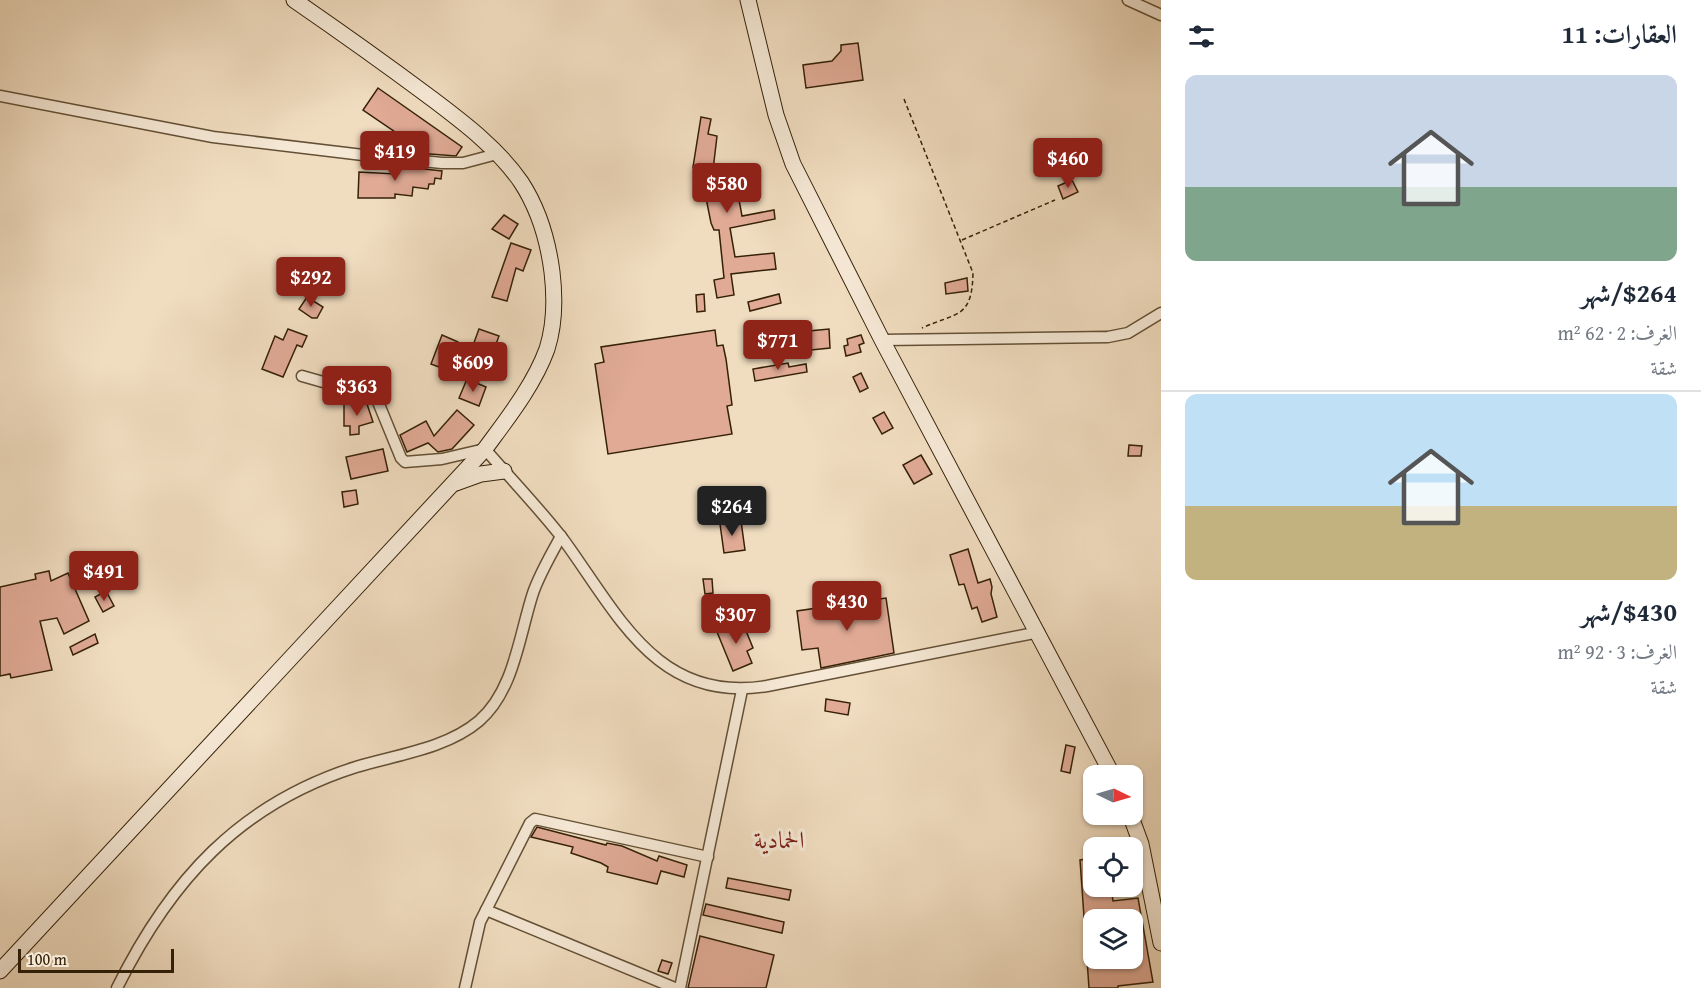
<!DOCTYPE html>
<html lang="ar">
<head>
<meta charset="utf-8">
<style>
  body { margin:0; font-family:"Gentium Book Plus",Amiri,serif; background:#f2f2f3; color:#1f2937; direction:rtl; height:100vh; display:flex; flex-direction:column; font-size:22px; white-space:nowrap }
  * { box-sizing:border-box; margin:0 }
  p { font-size:20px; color:#747a83 }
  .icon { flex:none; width:33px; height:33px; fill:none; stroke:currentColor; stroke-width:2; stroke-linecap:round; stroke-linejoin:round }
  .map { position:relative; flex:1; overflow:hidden; direction:ltr }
  .drawer { display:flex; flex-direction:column; background:#fff; width:540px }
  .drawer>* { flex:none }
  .needle { width:39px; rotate:95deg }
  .buttons { position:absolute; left:1083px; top:765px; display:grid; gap:12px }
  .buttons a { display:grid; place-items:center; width:60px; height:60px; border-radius:12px; background:#fff; box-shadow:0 2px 4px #0004; font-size:30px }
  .scale { position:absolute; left:18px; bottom:15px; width:156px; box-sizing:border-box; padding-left:6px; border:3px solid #352108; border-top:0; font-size:16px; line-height:21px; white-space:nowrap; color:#352108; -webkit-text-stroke:4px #f5e8d5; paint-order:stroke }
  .price { position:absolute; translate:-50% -51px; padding:0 14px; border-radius:6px; background:#8f2418; color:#fff; font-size:20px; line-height:39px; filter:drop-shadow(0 2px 3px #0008) }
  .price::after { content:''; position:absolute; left:50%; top:36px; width:18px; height:14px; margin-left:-9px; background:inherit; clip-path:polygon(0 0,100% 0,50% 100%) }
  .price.on { background:#222; color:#fff }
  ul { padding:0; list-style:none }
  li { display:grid; align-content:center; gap:12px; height:318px; padding:0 24px }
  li+li { border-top:2px solid #e0e1e3 }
  li span { display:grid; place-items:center; height:186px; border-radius:12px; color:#555 }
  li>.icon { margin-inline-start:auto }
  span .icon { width:108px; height:108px; fill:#fffc; stroke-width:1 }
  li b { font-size:26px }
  h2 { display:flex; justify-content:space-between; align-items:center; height:72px; padding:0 24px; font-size:26px }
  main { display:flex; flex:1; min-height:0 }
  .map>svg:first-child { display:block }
</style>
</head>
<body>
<main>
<section class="drawer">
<h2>العقارات: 11<svg class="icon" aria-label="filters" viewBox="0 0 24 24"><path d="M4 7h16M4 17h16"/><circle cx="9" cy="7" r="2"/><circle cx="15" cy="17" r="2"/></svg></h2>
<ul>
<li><span style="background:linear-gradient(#c9d6e8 60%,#7fa58c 0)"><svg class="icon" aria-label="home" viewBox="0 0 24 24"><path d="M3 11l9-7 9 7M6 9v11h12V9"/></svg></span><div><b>$264/شهر</b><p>الغرف: 2 · 62 m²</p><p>شقة</p></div></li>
<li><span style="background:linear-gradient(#bfe0f5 60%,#c2b280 0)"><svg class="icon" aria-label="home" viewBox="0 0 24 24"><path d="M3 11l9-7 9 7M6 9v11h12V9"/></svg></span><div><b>$430/شهر</b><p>الغرف: 3 · 92 m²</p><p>شقة</p></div></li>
</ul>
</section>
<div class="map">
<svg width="1161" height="988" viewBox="0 0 1161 988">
  <rect width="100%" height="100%" fill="#f0dcbf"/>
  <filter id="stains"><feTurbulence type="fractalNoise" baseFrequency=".00333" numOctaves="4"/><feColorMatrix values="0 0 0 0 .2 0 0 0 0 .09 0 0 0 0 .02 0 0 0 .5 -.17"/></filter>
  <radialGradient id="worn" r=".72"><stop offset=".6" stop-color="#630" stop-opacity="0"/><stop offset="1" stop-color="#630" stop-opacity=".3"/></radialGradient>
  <!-- building -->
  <g fill="#e0aa95" stroke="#352108" stroke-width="1.5" fill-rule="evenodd">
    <path d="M858,43L863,80L806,88L803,65L832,61L841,51V45Z"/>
    <path d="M378,88L462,147L456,156L417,153L402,146L400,149L388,141L395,132L363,110Z"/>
    <path d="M701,117L711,119L708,134L717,136L713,170L722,168L725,185L736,183L742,216L774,210L775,219L730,228L735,257L774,253L776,269L731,274L734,295L717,298L714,280L724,278L719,230H714L711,223L700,168L693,167Z"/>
    <path d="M397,166L442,171L441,179L435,178L434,184H429L428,189L413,187L412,196L395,194V198H358L359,172L396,174Z"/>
    <path d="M1072,180L1078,192L1063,199L1058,186Z"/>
    <path d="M504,215L518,224L509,239L492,229Z"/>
    <path d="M511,243L531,250L523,271L516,268L507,301L492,297Z"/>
    <path d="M967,278L968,291L946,294L945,283Z"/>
    <path d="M704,294L705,311L697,312L696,295Z"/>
    <path d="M779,294L781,303L750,311L748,302Z"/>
    <path d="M307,297L323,307L317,318H312L299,309Z"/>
    <path d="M288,329L307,336L302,347L297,345L283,377L262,369L275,336L283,340Z"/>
    <path d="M479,329L499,336L492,355L472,348Z"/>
    <path d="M829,329L830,348L811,350L809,331Z"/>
    <path d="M715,330L717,346L723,345L726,359L732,405L727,406L732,434L608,454L595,364L604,362L601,347Z"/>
    <path d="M442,335L458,342L447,370L431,364Z"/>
    <path d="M861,335L864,343L859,345L861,352L846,356L844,346L848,345L847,339Z"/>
    <path d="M788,363L789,367L806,364L807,372L755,381L753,369Z"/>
    <path d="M861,373L868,388L860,392L853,377Z"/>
    <path d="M467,379L486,387L479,406L459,398Z"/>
    <path d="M344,404H367L373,422L359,426V434L350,435V426H344Z"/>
    <path d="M457,410L474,425L452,449L438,452L428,443L407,452L400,435L426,421L434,436Z"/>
    <path d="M884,412L893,428L882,434L873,418Z"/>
    <path d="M1129,445L1142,446L1141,456H1128Z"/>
    <path d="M383,449L388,471L351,479L346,457Z"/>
    <path d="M921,455L932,474L914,484L903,465Z"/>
    <path d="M356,490L358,504L344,507L342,492Z"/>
    <path d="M741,521L745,550L724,553L720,524Z"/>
    <path d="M968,549L978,583L990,579L992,587L991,594L997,617L982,622L977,607L972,609L964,584L959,585L950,555Z"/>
    <path d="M49,571L51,581L68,573L89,621L64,634L57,618L40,621L52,670L11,678L10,674L0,676V587L36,579L35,574Z"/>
    <path d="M703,579H712L713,593L705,594Z"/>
    <path d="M106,591L114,606L103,612L95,597Z"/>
    <path d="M886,598L894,653L821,668L818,648L802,650L797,611Z"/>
    <path d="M742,621L753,648L747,651L752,663L733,671L717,632Z"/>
    <path d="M95,634L98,643L73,655L70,647Z"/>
    <path d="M826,699L850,703L848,715L825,711Z"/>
    <path d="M1066,745L1075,747L1070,773L1061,771Z"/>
    <path d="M537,827L606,845L607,843L622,846L657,861L659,856L687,865L684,877L661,871L657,884L607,872L608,867L601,863L571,853L573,847L531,837Z"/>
    <path d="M1094,858V886H1099L1100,896L1112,894L1113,901L1138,898L1153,982L1118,986V988H1089L1080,860ZM1119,911L1120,920H1133L1140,958H1094V920H1103L1102,913Z"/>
    <path d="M728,878L791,890L789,900L726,888Z"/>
    <path d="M706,904L784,922L782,933L703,915Z"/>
    <path d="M700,936L774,955L766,988H688Z"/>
    <path d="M662,960L672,963L668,974L658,971Z"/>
  </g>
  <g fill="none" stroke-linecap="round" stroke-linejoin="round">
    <!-- street casing -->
    <g stroke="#645036" stroke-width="13">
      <g id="street">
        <path d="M1128,0L1161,15"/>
        <path d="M0,96L213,137L363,155L442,163H463L497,154"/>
        <path d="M882,340L1108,337L1128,333L1161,313"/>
        <path d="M302,376L376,397L401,458L405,462L442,459L485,449C511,479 539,508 563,539C618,614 657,704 767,686L1039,632"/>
        <path d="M486,910L675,988"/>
        <path d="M117,988C170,881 239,804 356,767C395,755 446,749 479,721C514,691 519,636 533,593C540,573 551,555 561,536"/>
        <path d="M465,988L480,922L530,823L535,819L708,857"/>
        <path d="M680,988L742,690"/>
      </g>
    </g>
    <!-- secondary casing -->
    <g stroke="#352108" stroke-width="17">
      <g id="secondary">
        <path d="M748,0L776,115L793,164L882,340L1113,776"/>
        <path d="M456,483L481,474L504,471"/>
        <path d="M1130,814L1141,844L1161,943"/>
        <path d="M0,971L485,449C507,419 534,385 547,349C555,324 555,297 552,272C548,241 538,208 521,182C497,147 460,120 427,95C384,63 339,31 294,0"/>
      </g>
    </g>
    <!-- path -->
    <g stroke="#352108" stroke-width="1.5" stroke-dasharray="4.5 3" stroke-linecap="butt">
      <path d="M904,99L973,273C972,319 957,312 922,328"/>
      <path d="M962,240L1055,200"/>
    </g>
    <!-- street -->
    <use href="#street" stroke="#f5e8d5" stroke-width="10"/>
    <!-- secondary -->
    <use href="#secondary" stroke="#f5e8d5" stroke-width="15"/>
  </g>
  <g text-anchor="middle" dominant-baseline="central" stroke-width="6" stroke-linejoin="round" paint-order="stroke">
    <!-- quarter labels -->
    <g font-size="24" fill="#7a1f14" stroke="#f5e8d5">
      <text x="779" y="839">الحمادية</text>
    </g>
  </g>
  <rect width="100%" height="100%" filter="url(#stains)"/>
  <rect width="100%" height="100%" fill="url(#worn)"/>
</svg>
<div class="buttons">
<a><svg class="needle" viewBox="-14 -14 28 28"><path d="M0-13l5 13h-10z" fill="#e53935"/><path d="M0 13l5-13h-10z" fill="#747a83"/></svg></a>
<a><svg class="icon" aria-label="locate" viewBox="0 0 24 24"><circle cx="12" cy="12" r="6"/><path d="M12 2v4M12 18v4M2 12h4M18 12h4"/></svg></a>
<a><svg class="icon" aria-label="layers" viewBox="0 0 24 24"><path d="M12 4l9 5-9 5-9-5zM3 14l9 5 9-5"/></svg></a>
</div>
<div class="scale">100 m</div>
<b class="price" style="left:395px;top:182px">$419</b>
<b class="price" style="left:1068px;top:189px">$460</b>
<b class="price" style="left:727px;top:214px">$580</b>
<b class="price" style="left:311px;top:308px">$292</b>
<b class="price" style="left:778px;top:371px">$771</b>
<b class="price" style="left:473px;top:393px">$609</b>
<b class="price" style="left:357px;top:417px">$363</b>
<b class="price on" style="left:732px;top:537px">$264</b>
<b class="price" style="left:104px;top:602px">$491</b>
<b class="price" style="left:847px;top:632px">$430</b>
<b class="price" style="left:736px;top:645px">$307</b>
</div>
</main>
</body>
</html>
